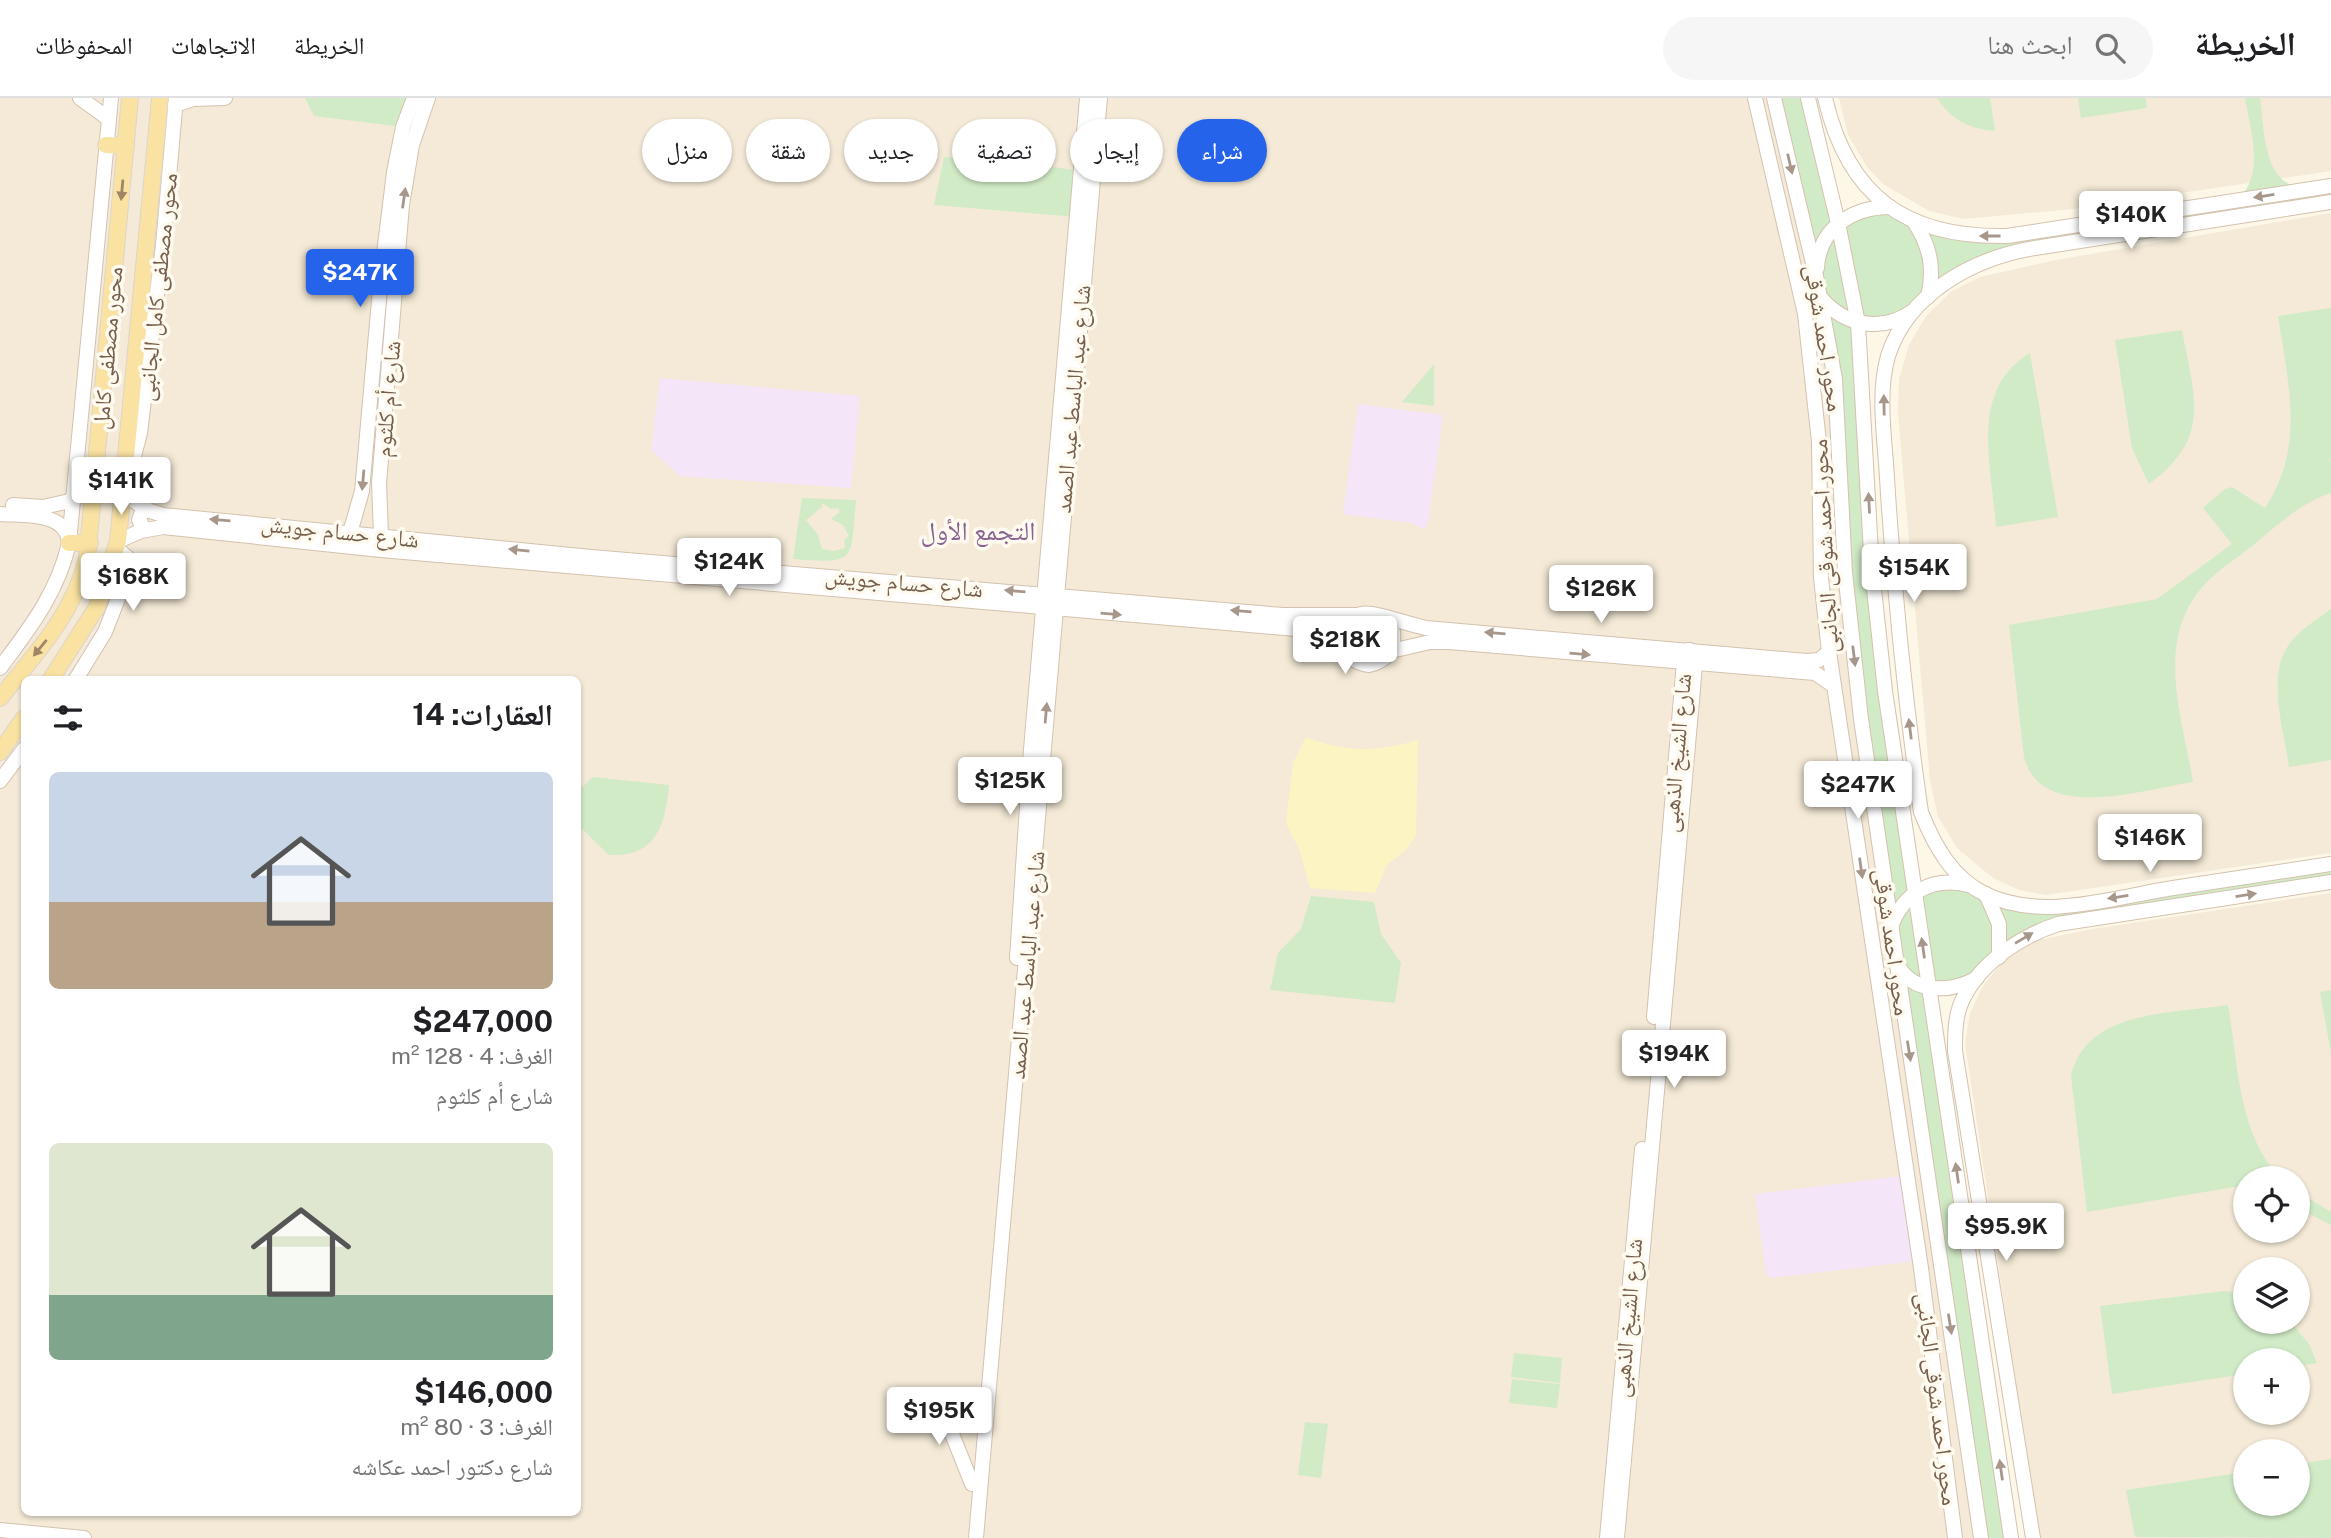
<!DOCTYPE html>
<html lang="ar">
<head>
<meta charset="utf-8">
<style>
  body { margin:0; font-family:"Public Sans","Noto Naskh Arabic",sans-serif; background:#f6f6f6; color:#202124; direction:rtl; height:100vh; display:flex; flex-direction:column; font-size:26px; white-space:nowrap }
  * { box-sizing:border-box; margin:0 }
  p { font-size:23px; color:#757577 }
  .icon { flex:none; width:38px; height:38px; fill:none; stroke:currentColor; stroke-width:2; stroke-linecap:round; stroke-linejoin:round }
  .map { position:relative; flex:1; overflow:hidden; direction:ltr }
  .sheet { position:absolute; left:21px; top:578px; width:560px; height:840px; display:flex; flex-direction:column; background:#fff; border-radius:10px; box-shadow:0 2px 5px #0004; direction:rtl }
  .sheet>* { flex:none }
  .hud { position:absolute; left:602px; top:21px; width:665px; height:63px; direction:rtl; display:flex; gap:14px }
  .fabs { position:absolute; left:2233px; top:1068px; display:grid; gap:14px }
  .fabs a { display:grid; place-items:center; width:77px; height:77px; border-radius:50%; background:#fff; box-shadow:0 2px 5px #0004; font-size:35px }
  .price { position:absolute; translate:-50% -60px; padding:0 16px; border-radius:7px; background:#fff; color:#222; font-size:23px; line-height:46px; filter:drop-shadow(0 2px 4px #0008) }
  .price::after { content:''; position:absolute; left:50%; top:42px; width:21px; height:16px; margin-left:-10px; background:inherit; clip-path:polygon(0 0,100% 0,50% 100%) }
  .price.on { background:#2563eb; color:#fff }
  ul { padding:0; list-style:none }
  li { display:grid; align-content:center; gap:14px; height:371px; padding:0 28px }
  li span { display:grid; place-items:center; height:217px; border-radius:10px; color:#555 }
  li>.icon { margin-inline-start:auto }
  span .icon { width:126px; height:126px; fill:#fffc; stroke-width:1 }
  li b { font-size:30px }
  h2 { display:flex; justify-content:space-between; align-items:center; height:84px; padding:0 28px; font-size:30px }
  .pill { padding:0 24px; border-radius:32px; background:#fff; box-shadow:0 2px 5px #0004; font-size:24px; line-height:63px }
  .pill.on { background:#2563eb; color:#fff }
  header { display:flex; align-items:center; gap:42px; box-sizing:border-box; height:98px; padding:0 35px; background:#fff; border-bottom:2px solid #e0e0e0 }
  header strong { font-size:33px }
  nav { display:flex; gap:38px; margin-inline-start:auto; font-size:24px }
  .search { width:490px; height:63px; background:#f6f6f6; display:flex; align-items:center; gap:18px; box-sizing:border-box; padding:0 24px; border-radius:38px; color:#757577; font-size:26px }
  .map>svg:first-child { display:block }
</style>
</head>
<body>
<header>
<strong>الخريطة</strong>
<div class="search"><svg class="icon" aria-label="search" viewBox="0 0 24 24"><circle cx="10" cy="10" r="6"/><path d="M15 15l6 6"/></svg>ابحث هنا</div>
<nav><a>الخريطة</a><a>الاتجاهات</a><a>المحفوظات</a></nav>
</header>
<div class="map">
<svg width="2331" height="1440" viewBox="0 0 2331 1440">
  <rect width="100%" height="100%" fill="#fdf7e8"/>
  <!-- residential -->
  <g fill="#f4ead7" fill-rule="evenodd">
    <path d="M0,0H1792L2002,1440H0ZM24,581H578V1414H24Z"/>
    <path d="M1839,0H2331V73L2073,111L1964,121L1929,113L1883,86L1867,69L1848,37Z"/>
    <path d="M2331,115V755L2046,797L2019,792L1993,780L1958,751L1938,719L1930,682L1898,316L1899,281L1909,247L1926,218L1952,193L1980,179L2056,162Z"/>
    <path d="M2331,795V1440H2039L1965,946L1970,915L1984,886L2004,862L2030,844L2092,831ZM2245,1080H2298V1132H2245ZM2245,1171H2298V1223H2245ZM2245,1262H2298V1314H2245ZM2245,1353H2298V1405H2245Z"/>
  </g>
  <!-- education -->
  <g fill="#f4e5f9">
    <path d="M660,280L860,298L851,390L680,378L651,352Z"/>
    <path d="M1358,306L1443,317L1428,425L1424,431L1411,425L1343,416Z"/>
    <path d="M1903,1078L1916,1163L1772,1180L1766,1176L1755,1096Z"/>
  </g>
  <!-- green -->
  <g fill="#d1ebc6" fill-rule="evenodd">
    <path d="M305,0H414L403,29L314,18Z"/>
    <path d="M1775,0H1808L1838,125L1876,109L1983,138L2244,95C2263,67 2250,32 2245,0H2260C2264,26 2262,81 2297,89C2307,91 2321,88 2331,88V104L1988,161L1918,210L1858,225L1870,428L1915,793L1933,785L2031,808L2331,767V784L2037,833L1979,878L1929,890L2011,1440H1981L1861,621L1839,328Z"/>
    <path d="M1937,0H1990L1995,33C1969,31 1952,22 1937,0Z"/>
    <path d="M2078,0H2146L2147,10L2081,20Z"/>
    <path d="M989,57H998L1005,62L1081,73L1077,119L934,107L944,59L986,61Z"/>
    <path d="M2331,210V361L2327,360L2331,362V395C2300,405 2276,428 2252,448C2237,460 2219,471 2206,485C2153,540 2182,618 2193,684C2145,691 2041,726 2024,659L2009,527L2157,501L2232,446L2203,410L2225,391L2232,389L2265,410C2306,349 2288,285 2278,218Z"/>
    <path d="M2182,232C2194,299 2213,339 2149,386L2132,350L2115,242Z"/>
    <path d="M2030,255L2058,419L1996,429C1992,368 1968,292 2030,255Z"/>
    <path d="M1434,266V308L1402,304Z"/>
    <path d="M802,400L856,402C850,464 858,466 793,461ZM822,405L831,411L838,410L840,414L831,421L843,427L849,438L844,442L845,450L834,453L822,451L818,437L806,422L822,409Z"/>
    <path d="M2331,511V662L2289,669C2284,634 2268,583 2286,551C2296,534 2316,522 2331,511Z"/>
    <path d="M1358,517L1388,525L1386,560L1352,562L1344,529Z"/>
    <path d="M593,679L669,687C665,727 657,759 609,757L578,727V693Z"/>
    <path d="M1311,798L1374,804L1381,836L1401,865L1395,905L1270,892L1278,855L1301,831Z"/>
    <path d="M2331,892V955L2320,894Z"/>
    <path d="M2228,907C2238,965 2238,1036 2280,1080H2245V1091L2234,1089L2087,1114L2071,978C2086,911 2173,916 2228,907Z"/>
    <path d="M2298,1094L2331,1114V1127L2298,1110Z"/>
    <path d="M2225,1193L2245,1197V1223H2290L2309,1246L2317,1265L2298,1268V1262H2245V1276L2112,1296L2100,1208Z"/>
    <path d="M1514,1255L1562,1260L1560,1285L1511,1279Z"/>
    <path d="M1512,1281L1560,1286L1557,1310L1509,1305Z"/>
    <path d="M1305,1324L1328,1326L1321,1380L1298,1377Z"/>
    <path d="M2331,1361V1440L2135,1439L2126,1392L2245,1374V1405H2298V1366Z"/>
  </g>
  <!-- sand -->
  <path fill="#fcf5c3" d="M1306,639C1345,655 1378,654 1418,642L1416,737L1407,751L1387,767L1375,795L1310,790L1300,753L1286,725L1293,665Z"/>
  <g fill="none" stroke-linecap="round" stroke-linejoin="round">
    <!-- secondary casing -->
    <g stroke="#d4c2ae" stroke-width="16">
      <g id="secondary">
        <path d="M80,0L109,21"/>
        <path d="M1755,0L1805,216L1819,344L1821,480L1829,554L1921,1170L1955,1440"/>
        <path d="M1774,0L1816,178L1835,281L1845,474L1861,621L1981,1440"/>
        <path d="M1808,0L1838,125L1858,225L1872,472L1885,593L2011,1440"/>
        <path d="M1825,0C1848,99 1906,140 2007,138L2331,88"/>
        <path d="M175,7L193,1L225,0"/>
        <path d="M2331,104L2035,150C1974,160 1908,195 1888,258C1877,296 1885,342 1887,380C1894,492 1905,604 1921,714C1934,747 1952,780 1985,796C2043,824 2114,799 2173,790C2226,782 2278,774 2331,766"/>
        <path d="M1913,122C1930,147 1935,170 1928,199"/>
        <path d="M1817,170C1819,130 1853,109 1890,109"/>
        <path d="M1821,200C1845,228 1882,235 1913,213"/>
        <path d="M134,359L137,393L147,412L142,414L139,422L145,432"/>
        <path d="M123,373L133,362L140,335L163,147L176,0"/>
        <path d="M122,395L147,412L163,417L591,459L1283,517H1358"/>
        <path d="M13,407L43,409L74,402"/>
        <path d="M0,416C22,418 66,413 69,444"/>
        <path d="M350,435L362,393L381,180L394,74L403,29L414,0"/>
        <path d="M381,437L379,385L402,107L412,47L428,0"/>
        <path d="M118,443L141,433L163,429L381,452L1296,531L1342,547"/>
        <path d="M1381,519L1393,534C1395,552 1387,563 1369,567C1338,564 1330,524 1361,516C1375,513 1409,527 1426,530L1807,563L1819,562L1829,554"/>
        <path d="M1391,553L1430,544H1449L1815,575L1834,588"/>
        <path d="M0,570C30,530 58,494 69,445L111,0"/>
        <path d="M76,581L105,534L130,470L128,460L117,451"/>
        <path d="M0,683L24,651"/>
        <path d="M1986,796L1999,826V859"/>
        <path d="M1891,829C1903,795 1932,778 1968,787"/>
        <path d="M1017,860L1030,663L1087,0"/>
        <path d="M1897,866C1912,896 1951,895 1977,880"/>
        <path d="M1654,919L1684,564L1689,552"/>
        <path d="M920,1300L952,1336L972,1386"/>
        <path d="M0,1432L84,1440"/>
        <path d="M976,1440L1100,0"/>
        <path d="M1607,1440L1642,1051"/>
        <path d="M1617,1440L1693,591L1695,565L1689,552"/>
        <path d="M2033,1440L1955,953C1955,935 1955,915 1964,899C1982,863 2022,838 2058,826L2331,784"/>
      </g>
    </g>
    <!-- primary casing -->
    <g stroke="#dcd5d0" stroke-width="18">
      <g id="primary">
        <path d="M106,47L126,48"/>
        <path d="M69,445H90"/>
        <path d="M51,581L97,509L118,443L160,0"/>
        <path d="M0,600C35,556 73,517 87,461L130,0"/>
        <path d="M0,654L24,620"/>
      </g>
    </g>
    <!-- secondary -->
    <use href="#secondary" stroke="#fff" stroke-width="14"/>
    <!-- primary -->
    <use href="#primary" stroke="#fae2a2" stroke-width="16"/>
  </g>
  <!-- one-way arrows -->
  <defs><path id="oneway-solid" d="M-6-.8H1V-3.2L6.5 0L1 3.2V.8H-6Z" transform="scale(1.75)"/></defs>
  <g fill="#a7978b">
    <use href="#oneway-solid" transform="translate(1790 66) rotate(77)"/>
    <use href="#oneway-solid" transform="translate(2264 98) rotate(171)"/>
    <use href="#oneway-solid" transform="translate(404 100) rotate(-82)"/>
    <use href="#oneway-solid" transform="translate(1990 138) rotate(-180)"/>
    <use href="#oneway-solid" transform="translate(1884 307) rotate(-91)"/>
    <use href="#oneway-solid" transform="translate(363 382) rotate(95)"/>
    <use href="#oneway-solid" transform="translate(1869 405) rotate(-93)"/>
    <use href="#oneway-solid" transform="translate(220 422) rotate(-175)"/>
    <use href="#oneway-solid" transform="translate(519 452) rotate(-174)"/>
    <use href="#oneway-solid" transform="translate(1015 493) rotate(-175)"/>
    <use href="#oneway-solid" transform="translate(1241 513) rotate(-175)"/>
    <use href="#oneway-solid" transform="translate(1111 516) rotate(5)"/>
    <use href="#oneway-solid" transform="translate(1495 535) rotate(-175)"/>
    <use href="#oneway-solid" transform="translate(1580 556) rotate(5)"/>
    <use href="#oneway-solid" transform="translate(1854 558) rotate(83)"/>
    <use href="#oneway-solid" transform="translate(1046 615) rotate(-85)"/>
    <use href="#oneway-solid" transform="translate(1910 631) rotate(-97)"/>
    <use href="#oneway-solid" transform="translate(1861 770) rotate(82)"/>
    <use href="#oneway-solid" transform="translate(2246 797) rotate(-9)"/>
    <use href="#oneway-solid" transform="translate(2118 799) rotate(171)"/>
    <use href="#oneway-solid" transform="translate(2024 840) rotate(-31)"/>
    <use href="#oneway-solid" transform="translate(1923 850) rotate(-98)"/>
    <use href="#oneway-solid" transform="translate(1909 953) rotate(81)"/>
    <use href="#oneway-solid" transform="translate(1957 1075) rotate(-98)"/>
    <use href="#oneway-solid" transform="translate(1950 1226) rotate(81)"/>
    <use href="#oneway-solid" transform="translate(2001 1372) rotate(-98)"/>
  </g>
  <g fill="#9e8666">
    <use href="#oneway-solid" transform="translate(122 92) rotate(95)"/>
    <use href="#oneway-solid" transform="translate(40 550) rotate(129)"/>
  </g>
  <g text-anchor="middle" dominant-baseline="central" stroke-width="7" stroke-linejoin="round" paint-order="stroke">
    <!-- street labels -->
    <g font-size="23" fill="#775f4c" stroke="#fffaef">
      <text transform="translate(157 189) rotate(-84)">محور مصطفى كامل الجانبى</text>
      <text transform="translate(1825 240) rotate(81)">محور احمد شوقى</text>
      <text transform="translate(107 250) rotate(-85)">محور مصطفى كامل</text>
      <text transform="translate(387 301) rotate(-85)">شارع أم كلثوم</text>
      <text transform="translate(1072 301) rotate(-85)">شارع عبد الباسط عبد الصمد</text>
      <text transform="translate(340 433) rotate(6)">شارع حسام جويش</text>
      <text transform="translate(1824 448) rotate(-93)">محور احمد شوقى الجانبى</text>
      <text transform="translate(904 484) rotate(5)">شارع حسام جويش</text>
      <text transform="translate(1676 655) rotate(-85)">شارع الشيخ الذهبى</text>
      <text transform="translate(1893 844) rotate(82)">محور احمد شوقى</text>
      <text transform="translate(1026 867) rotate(-85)">شارع عبد الباسط عبد الصمد</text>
      <text transform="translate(1627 1220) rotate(-85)">شارع الشيخ الذهبى</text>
      <text transform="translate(1938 1301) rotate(83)">محور احمد شوقى الجانبى</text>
    </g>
    <!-- quarter labels -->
    <g font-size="26" fill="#886493" stroke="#fffaef">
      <text x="978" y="432">التجمع الأول</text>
    </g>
  </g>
</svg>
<div class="fabs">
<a><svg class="icon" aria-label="locate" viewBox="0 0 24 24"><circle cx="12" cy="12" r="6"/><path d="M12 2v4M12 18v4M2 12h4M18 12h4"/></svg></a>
<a><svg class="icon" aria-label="layers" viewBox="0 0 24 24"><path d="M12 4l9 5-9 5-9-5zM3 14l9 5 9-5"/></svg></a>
<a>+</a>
<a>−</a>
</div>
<b class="price" style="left:2131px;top:153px">$140K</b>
<b class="price on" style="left:360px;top:211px">$247K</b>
<b class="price" style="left:121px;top:419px">$141K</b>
<b class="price" style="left:729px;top:500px">$124K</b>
<b class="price" style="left:1914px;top:506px">$154K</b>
<b class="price" style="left:133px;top:515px">$168K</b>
<b class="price" style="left:1601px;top:527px">$126K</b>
<b class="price" style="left:1345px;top:578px">$218K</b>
<b class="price" style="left:1010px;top:719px">$125K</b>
<b class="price" style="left:1858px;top:723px">$247K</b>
<b class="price" style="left:2150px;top:776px">$146K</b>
<b class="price" style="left:1674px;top:992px">$194K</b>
<b class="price" style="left:2006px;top:1165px">$95.9K</b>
<b class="price" style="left:939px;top:1349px">$195K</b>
<div class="hud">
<a class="pill on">شراء</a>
<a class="pill">إيجار</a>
<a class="pill">تصفية</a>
<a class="pill">جديد</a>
<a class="pill">شقة</a>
<a class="pill">منزل</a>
</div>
<section class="sheet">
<h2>العقارات: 14<svg class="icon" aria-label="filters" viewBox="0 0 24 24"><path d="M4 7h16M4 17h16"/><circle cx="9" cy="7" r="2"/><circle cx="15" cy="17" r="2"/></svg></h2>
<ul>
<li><span style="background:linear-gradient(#c9d6e8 60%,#b9a48a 0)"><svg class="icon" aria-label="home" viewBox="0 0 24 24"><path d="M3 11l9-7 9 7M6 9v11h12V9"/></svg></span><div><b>$247,000</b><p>الغرف: 4 · 128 m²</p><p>شارع أم كلثوم</p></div></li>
<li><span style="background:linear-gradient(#dfe7d0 70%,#7fa58c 0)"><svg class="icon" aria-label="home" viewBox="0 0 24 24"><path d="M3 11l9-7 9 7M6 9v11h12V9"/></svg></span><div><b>$146,000</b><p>الغرف: 3 · 80 m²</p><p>شارع دكتور احمد عكاشه</p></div></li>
</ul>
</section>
</div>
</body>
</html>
